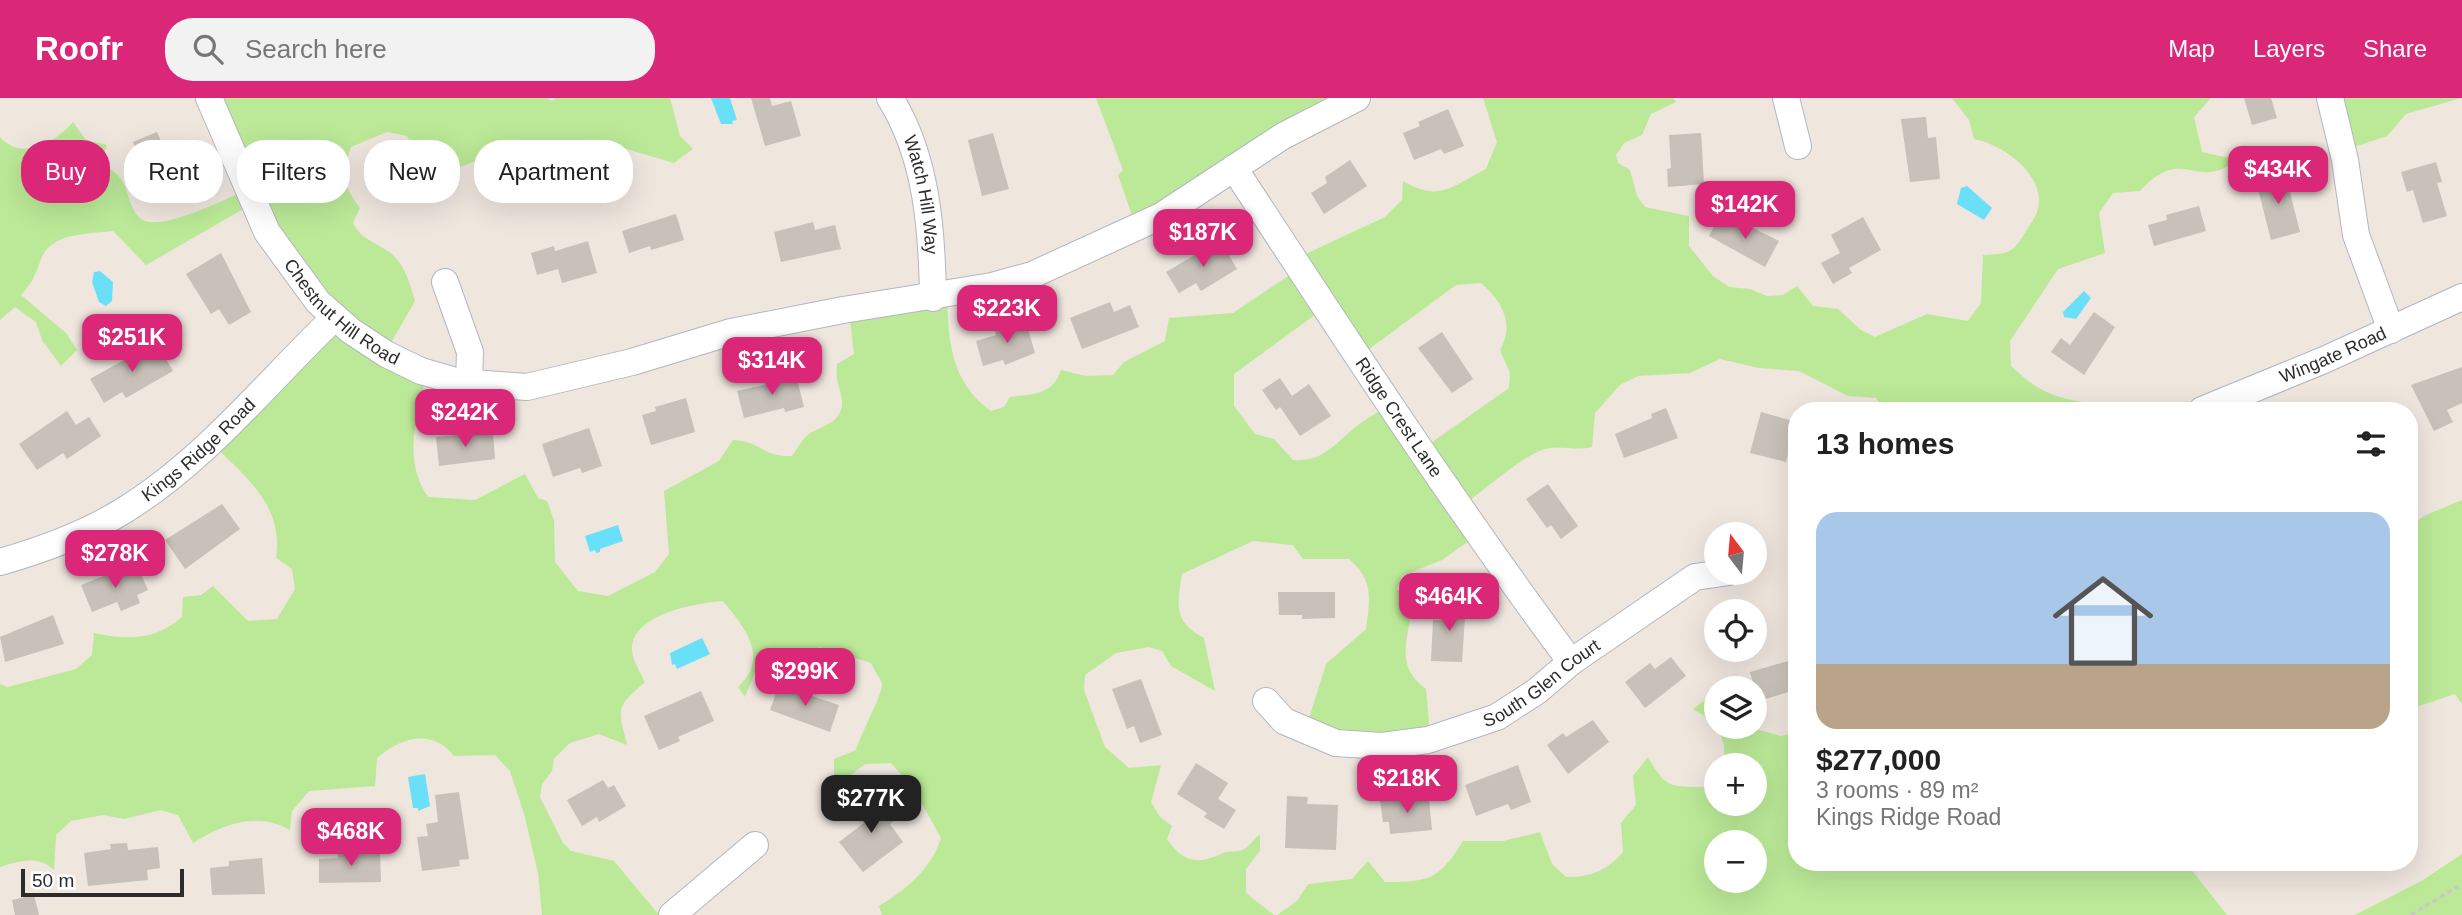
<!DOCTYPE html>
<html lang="en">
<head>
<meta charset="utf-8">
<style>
  body { margin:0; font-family:Arial,sans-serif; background:#f2f2f2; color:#222; height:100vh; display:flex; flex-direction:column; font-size:26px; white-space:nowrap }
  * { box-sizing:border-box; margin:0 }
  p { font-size:23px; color:#767676 }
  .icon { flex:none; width:38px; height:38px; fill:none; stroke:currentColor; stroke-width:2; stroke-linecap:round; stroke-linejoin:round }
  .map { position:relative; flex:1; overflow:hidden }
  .drawer { position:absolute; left:1788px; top:304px; width:630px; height:469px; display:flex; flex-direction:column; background:#fff; border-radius:28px; box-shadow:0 7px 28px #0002 }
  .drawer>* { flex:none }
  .top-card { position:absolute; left:21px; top:42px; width:665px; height:63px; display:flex; gap:14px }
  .needle { width:46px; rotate:344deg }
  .fabs { position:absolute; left:1704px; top:424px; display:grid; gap:14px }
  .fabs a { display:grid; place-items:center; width:63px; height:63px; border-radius:50%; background:#fff; box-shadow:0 7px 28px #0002; font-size:35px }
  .scale { position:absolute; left:21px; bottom:18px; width:163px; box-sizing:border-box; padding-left:7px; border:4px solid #2c2c2c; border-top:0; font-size:19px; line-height:24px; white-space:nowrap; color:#2c2c2c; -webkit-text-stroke:5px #fff; paint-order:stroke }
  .price { position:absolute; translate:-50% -60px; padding:0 16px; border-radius:14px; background:#db2777; color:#fff; font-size:23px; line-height:46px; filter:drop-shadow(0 2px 4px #0008) }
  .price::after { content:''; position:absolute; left:50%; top:42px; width:21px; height:16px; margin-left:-10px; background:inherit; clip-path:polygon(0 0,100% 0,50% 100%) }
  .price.active { background:#222; color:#fff }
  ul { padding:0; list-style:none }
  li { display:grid; align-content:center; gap:14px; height:371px; padding:0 28px }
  li span { display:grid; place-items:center; height:217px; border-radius:21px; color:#555 }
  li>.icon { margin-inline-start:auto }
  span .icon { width:126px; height:126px; fill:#fffc; stroke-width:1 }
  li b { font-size:30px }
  h2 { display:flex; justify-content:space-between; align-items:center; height:84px; padding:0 28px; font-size:30px }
  .tag { padding:0 24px; border-radius:28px; background:#fff; box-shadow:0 7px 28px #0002; font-size:24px; line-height:63px }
  .tag.active { background:#db2777; color:#fff }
  header { display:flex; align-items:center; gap:42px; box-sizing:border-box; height:98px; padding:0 35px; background:#db2777; color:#fff }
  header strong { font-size:33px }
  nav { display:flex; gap:38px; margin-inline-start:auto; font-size:24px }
  .search { width:490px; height:63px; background:#f2f2f2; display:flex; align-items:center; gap:18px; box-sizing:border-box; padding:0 24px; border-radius:28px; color:#767676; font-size:26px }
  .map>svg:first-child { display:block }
</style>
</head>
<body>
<header>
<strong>Roofr</strong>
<div class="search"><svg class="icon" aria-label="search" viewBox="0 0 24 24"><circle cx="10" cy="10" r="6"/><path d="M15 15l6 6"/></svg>Search here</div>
<nav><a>Map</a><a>Layers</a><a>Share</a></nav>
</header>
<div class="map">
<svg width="2462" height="817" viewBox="0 0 2462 817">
  <rect width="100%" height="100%" fill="#efe6de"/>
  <!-- green -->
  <g fill="#bbe997" fill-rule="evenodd">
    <path d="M209,0H547L552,3L556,0H670L680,38L693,51L674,65L603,44L528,43L455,71L423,68L407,38L387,34L351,49C341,77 342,86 360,110L353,125C362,143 379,145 393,157C406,170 410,186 415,203L388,250L428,272C418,314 401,361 428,399L475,402L525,376L538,400L547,403L554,422L555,464L578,493L608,498L655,474L669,456L664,393L719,363L733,342C760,343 763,359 792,358C797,351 803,340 809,336C823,327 843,325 842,303C840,288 835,283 837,266L854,256L849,212L947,195C948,241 950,284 991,313L1004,309L1010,299C1033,296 1053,297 1061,272L1086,278L1113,277L1124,264L1165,243L1169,220L1233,215L1297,172L1299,159L1385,119L1402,102L1403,83C1439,105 1452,88 1486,71L1497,44L1483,0H1673L1676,4L1651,16L1642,37L1624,45L1616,57L1618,65L1630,72L1637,98L1645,109L1689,118V148L1713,178L1729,189L1750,191L1767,198L1783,197L1797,188L1813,208L1838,211L1861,232L1875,239L1927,216L1968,223L1981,205L1983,157C2009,156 2013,155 2026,133C2032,123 2039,115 2039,103C2039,72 2001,46 1974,41L1969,22L1952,0H2211L2194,19L2202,54L2237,62C2195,95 2184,45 2140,93L2113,95L2099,115L2105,155L2058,171L2010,243L2011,268C2039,294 2055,301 2093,305L2094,311L2090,313H1885L1876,300L1848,298L1799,273L1759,270L1720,261L1690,275L1638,278L1620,287L1595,315L1592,349C1574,354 1557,345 1539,353C1512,366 1487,390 1463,407L1476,438L1442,462L1402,478L1397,491L1413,507C1408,541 1394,568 1426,591L1430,636L1419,640L1306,630L1326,566L1366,531C1370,500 1374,483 1349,461H1303L1293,447L1253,443L1182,476C1177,506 1173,524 1204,540L1215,593L1171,568L1162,553L1149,549L1116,555L1085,577L1084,592L1105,649L1129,670L1161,667L1151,704L1160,719L1172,728L1167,741C1183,765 1198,767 1223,755C1229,752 1238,755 1244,751C1250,748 1255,740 1260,736V753L1246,771V795L1274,817H882L879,808C906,792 932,770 941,740L913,690L891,665L865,666L834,690V661L856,652C860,637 884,594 882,585C879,579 874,572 871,565L819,549L802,558L780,552L759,564L745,599L738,589C770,560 745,530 723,503C697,505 635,515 632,549C631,560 640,574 645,584C615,610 618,609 627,647L599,636L570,645L554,661L552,673L542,686L540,699L563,745L571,753L614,763L659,817H542L538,775L525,719L510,673L495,657L454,658C433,630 400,639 377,660L375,688L309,693L292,713L290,732C257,713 223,726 193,745L178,717L161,712L124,721L103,717L71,723L56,737L54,772C37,757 20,763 0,769V586L8,589L76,571L92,557L94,535C127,542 155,543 182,519L183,499L201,497L213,488L248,523L277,521L295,491L292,471L276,460C284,407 245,378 210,344L331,217L252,106L146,167L113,133C90,136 53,134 42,159C35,176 34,183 21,197L66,235L77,252L61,268L42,242L36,224L15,209L0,222V39C22,64 56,44 73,24L86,42L107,47L102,60C107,71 118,74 123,84C129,95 130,114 143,122C163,133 225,101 247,92ZM1481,185C1502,203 1515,226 1500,252L1510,275L1509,290L1428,347L1390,307C1378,314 1364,322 1353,331C1333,348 1322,364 1293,362L1274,341L1255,336L1234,308V276L1323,211L1361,257L1456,187Z"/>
    <path d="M1096,0H1347L1135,126L1118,77L1123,72Z"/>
    <path d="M2330,0H2461L2406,16L2387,38L2348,51Z"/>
    <path d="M2462,402V606L2455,596L2410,611V428L2424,418Z"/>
    <path d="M1719,585L1722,590H1717V628H1745L1781,638L1797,634V765H2186L2227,817H1277L1297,803L1308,786L1352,781L1368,763L1385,784C1429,784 1439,782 1463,743H1503L1540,734L1552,766L1566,779C1589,780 1608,772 1623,754L1621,725L1636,707L1633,678L1648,659C1665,689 1669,689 1703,689L1717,674V705H1755V667H1723C1729,640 1716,623 1693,611L1713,596ZM1717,744H1755V782H1717Z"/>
    <path d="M2462,756V817H2355L2423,782Z"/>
  </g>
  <!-- water -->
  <g fill="#6adff8">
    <path d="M711,0H730L737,22L732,23L733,26H721Z"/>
    <path d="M1967,88L1992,110L1984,122L1957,106L1961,90Z"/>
    <path d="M100,173L113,184L112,203L106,208L99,204L92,184L94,174Z"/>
    <path d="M2084,193L2091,200L2076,221L2064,219L2063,214Z"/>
    <path d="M618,427L623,443L600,451V454L596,455L595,452L590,454L585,438Z"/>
    <path d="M702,540L710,556L677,571L675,566L672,567L670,555Z"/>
    <path d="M425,676L430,708L418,713V710H413L408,679Z"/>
  </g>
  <!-- building -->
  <g fill="#c7c1b9">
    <path d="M751,0H770L772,8L791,3L801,38L765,48Z"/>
    <path d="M2244,0H2271L2277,20L2252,27Z"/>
    <path d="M1448,11L1464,48L1444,56L1441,51L1414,62L1403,35L1420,28L1418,24Z"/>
    <path d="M1926,19L1928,40L1936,39L1940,81L1910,84L1901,21Z"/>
    <path d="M157,34L173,71L178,69L187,90L164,99L156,80L149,83L133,44Z"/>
    <path d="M993,35L1009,91L982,98L968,42Z"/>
    <path d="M1701,35L1704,86L1668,89L1667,71L1671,70L1669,37Z"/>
    <path d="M1350,62L1367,88L1324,116L1311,95L1327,85L1325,79Z"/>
    <path d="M2436,64L2442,84L2437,85L2447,118L2423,125L2413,92L2407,94L2401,74Z"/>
    <path d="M2285,75L2300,134L2271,142L2256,83Z"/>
    <path d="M2199,108L2206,133L2154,148L2148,127L2167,122L2166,117Z"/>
    <path d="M676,116L684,142L651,152L650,148L629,155L622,133Z"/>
    <path d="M1720,118L1747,133L1749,128L1779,143L1765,169L1709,138Z"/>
    <path d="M1863,119L1881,152L1849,170L1852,175L1833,186L1821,165L1840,155L1831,137Z"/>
    <path d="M813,124L815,132L835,127L841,151L781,164L774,134Z"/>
    <path d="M1220,142L1237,171L1201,193L1196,185L1179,195L1166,174Z"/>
    <path d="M588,143L597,175L562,185L558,171L537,177L531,155L554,148L555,153Z"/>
    <path d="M221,155L251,214L229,227L219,211L211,216L186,176Z"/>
    <path d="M1110,204L1114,214L1130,207L1139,229L1082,251L1070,220Z"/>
    <path d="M2094,214L2115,229L2084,277L2051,254L2061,240L2070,247Z"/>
    <path d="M1026,224L1035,255L1005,267L1003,262L983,268L976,243L996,237L995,233Z"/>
    <path d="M1442,234L1473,281L1452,295L1418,250Z"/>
    <path d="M156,244L173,273L126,300L122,294L104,305L90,281Z"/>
    <path d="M2462,269V305L2447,312L2453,324L2434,333L2411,287Z"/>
    <path d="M795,273L804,309L785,314L784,310L744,320L737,293L777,284L776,278Z"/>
    <path d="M1280,280L1292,298L1309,286L1331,318L1300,338L1280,309L1276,312L1262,292Z"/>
    <path d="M686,300L695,334L651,347L642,317L656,313L655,309Z"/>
    <path d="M1666,310L1678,340L1624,360L1615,336L1652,320L1651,316Z"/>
    <path d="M67,313L76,327L89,319L101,338L67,361L63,355L37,372L19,346Z"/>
    <path d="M1761,314L1797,324V342L1792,340L1786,364L1750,355Z"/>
    <path d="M589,330L602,368L582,375L580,370L553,379L542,346Z"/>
    <path d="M493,334L495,361L439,368L436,339Z"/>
    <path d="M1548,386L1578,428L1561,441L1551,427L1547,430L1526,401Z"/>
    <path d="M222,406L240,431L185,471L165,442Z"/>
    <path d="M138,469L148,492L137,497L140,505L121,513L117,504L92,514L81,487L116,473L118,477Z"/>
    <path d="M1278,494H1335V520L1302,521V517H1279Z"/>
    <path d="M1442,503L1466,505L1462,564L1431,563L1433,522H1441Z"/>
    <path d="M53,517L64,546L5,564L0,539Z"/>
    <path d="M1671,559L1686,578L1645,610L1625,584L1650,565L1655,571Z"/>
    <path d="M1788,563L1796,592L1758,603L1750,574Z"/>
    <path d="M1141,581L1162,637L1140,645L1134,628L1127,631L1112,591Z"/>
    <path d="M779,587L839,607L830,634L770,612Z"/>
    <path d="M701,593L714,623L678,639L680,643L659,652L644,618Z"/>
    <path d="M1593,622L1609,644L1568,676L1547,647L1563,635L1566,639Z"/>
    <path d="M1196,665L1228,685L1218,701L1236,712L1224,731L1204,719L1207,715L1177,696Z"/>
    <path d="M1518,667L1531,704L1511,712L1508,706L1476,718L1465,687Z"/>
    <path d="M603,682L608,690L614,687L626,708L599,724L597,719L582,728L567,702Z"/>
    <path d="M459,694L469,761L459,762L460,768L422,773L417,739L428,738L426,726L438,724L435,697Z"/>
    <path d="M872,695L894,723L890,726L903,744L863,774L839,744L864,725L853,710Z"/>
    <path d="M1287,698L1308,699L1307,706L1338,707L1336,752L1285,750Z"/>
    <path d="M1415,698L1416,703L1429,702L1432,732L1390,736L1389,724H1383L1380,702Z"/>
    <path d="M127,745L128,752L158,749L160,770L147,772L148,782L88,788L84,755L111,751L110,746Z"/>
    <path d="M337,754H380L381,784L319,785V761L338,760Z"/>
    <path d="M262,760L265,796L212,797L210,770L229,768V763Z"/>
    <path d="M34,797L39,817H15L12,802Z"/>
  </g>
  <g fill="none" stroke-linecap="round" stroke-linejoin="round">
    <!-- minor casing -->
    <g stroke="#b2b6c1" stroke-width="28">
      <g id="minor">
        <path id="s1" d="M209,0L267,134L318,204L351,233L386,256L421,273L459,284L527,289L632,264L731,234L843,212L992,188L1032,177L1161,118L1283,38L1357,0"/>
        <path id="s2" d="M890,0C927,59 932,132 933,200"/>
        <path d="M1786,0L1798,48"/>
        <path d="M2330,0L2345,62L2356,137L2391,232"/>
        <path id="s3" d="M1234,70C1343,237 1452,404 1571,564"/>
        <path d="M445,184L470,254L469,285"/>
        <path id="s4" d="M2202,312L2324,262L2462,199"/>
        <path id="s5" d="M0,464C42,452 86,436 123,413C205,363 266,285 335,219"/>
        <path id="s6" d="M1266,603L1284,623L1336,645L1382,648L1428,642L1497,619L1537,593L1571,564L1695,479L1729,474"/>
        <path d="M672,817L755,747"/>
      </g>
    </g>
    <!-- path -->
    <path stroke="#c8c8c8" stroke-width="3.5" stroke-dasharray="5 3.5" stroke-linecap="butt" d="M2411,817L2462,786"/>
    <!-- minor -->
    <use href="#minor" stroke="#fff" stroke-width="26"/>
  </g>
  <g text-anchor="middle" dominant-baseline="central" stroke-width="5" stroke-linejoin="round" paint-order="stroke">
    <!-- street labels -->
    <g font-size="18" fill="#2c2c2c" stroke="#fff">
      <text stroke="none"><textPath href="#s2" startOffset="103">Watch Hill Way</textPath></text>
      <text stroke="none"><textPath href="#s1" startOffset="257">Chestnut Hill Road</textPath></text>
      <text stroke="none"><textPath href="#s4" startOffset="142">Wingate Road</textPath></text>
      <text stroke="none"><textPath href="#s3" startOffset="299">Ridge Crest Lane</textPath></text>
      <text stroke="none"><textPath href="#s5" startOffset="231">Kings Ridge Road</textPath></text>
      <text stroke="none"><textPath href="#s6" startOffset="304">South Glen Court</textPath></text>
    </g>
  </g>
</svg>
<div class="fabs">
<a><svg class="needle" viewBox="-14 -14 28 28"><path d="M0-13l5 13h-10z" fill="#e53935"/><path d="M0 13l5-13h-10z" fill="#767676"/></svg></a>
<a><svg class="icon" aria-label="locate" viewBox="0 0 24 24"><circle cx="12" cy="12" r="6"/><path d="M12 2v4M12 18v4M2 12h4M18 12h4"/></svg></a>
<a><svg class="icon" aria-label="layers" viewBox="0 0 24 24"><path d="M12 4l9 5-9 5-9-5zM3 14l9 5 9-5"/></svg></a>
<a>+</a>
<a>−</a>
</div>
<div class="scale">50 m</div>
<b class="price" style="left:2278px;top:108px">$434K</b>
<b class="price" style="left:1745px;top:143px">$142K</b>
<b class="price" style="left:1203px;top:171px">$187K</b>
<b class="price" style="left:1007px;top:247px">$223K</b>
<b class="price" style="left:132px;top:276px">$251K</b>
<b class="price" style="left:772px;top:299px">$314K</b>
<b class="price" style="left:465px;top:351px">$242K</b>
<b class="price" style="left:115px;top:492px">$278K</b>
<b class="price" style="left:1449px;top:535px">$464K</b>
<b class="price" style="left:805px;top:610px">$299K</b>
<b class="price" style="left:1407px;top:717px">$218K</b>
<b class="price active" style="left:871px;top:737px">$277K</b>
<b class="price" style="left:351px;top:770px">$468K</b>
<div class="top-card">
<a class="tag active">Buy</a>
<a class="tag">Rent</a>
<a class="tag">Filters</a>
<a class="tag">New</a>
<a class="tag">Apartment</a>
</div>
<section class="drawer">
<h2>13 homes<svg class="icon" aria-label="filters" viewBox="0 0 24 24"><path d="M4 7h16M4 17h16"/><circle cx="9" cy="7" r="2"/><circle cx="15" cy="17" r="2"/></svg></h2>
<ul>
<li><span style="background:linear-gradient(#a9c7e8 70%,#b9a48a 0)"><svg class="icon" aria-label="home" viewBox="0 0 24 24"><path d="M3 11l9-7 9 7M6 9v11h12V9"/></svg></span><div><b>$277,000</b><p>3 rooms · 89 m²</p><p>Kings Ridge Road</p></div></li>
</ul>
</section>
</div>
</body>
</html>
